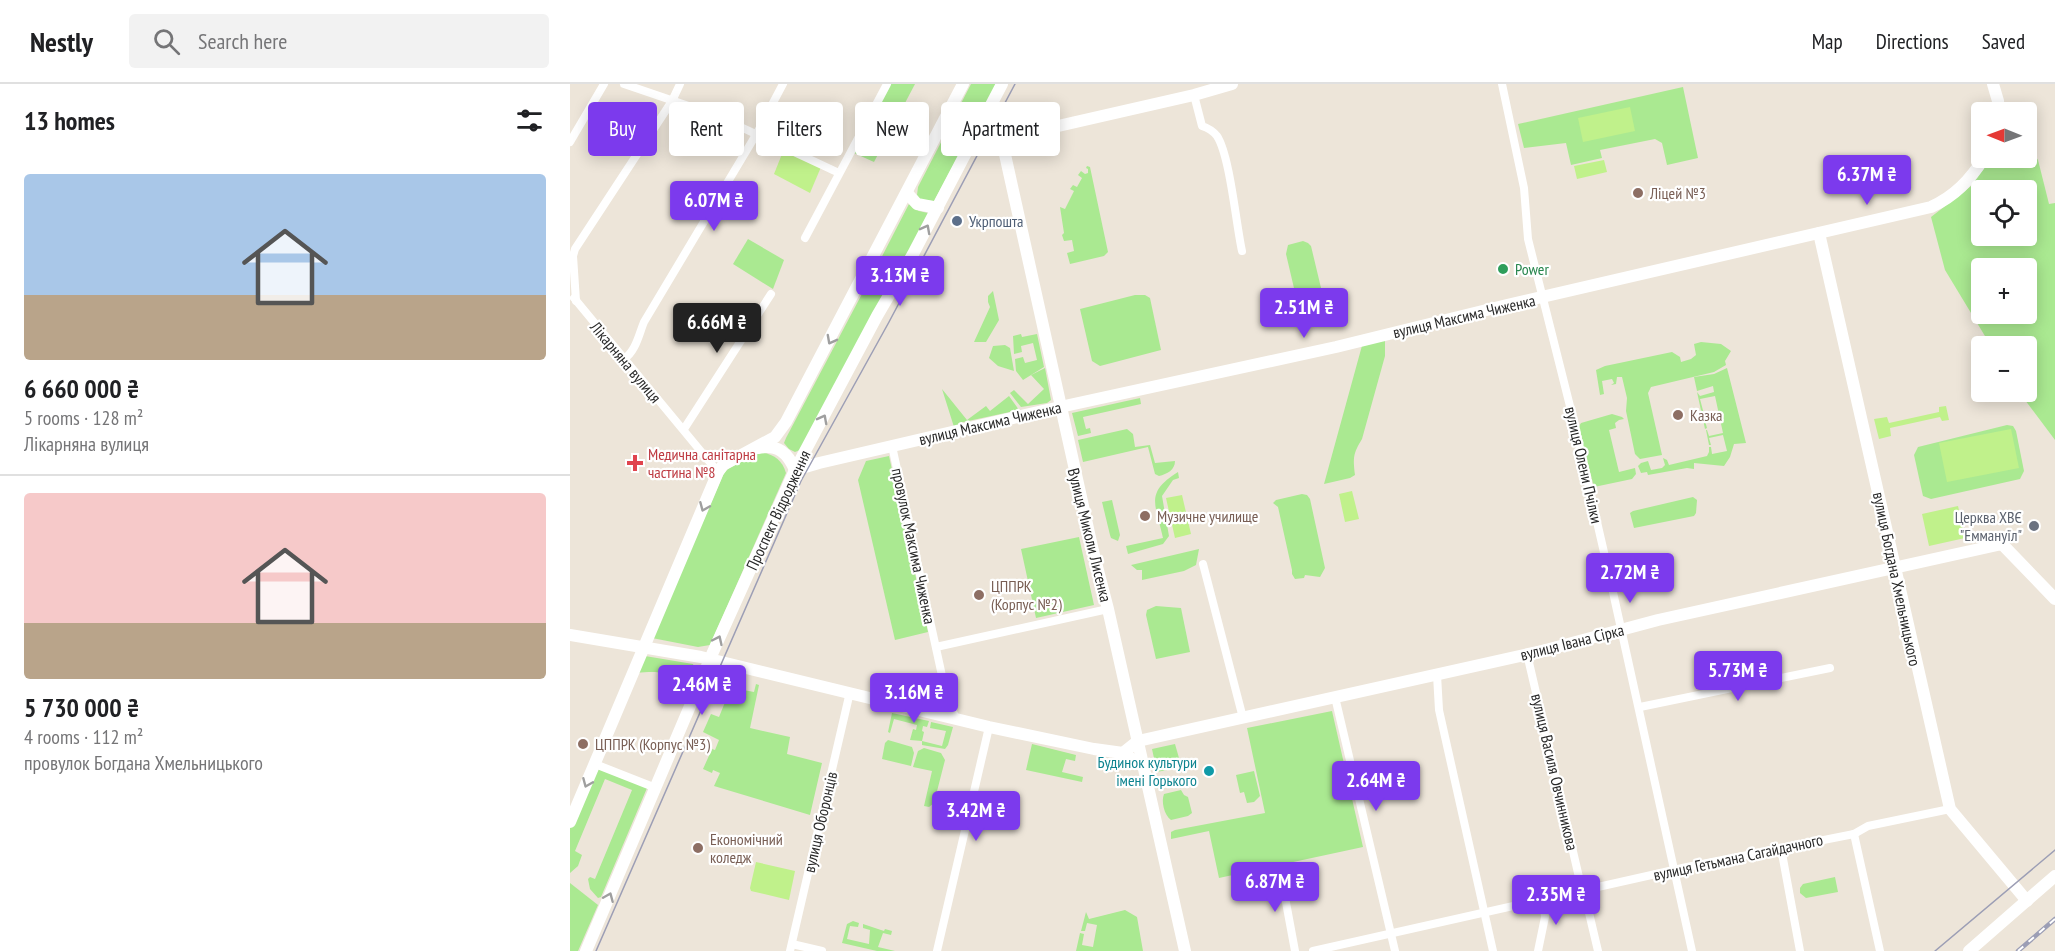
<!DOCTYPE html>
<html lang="en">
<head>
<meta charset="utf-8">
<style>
  body { margin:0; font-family:"PT Sans Narrow",sans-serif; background:#f2f2f2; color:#202124; height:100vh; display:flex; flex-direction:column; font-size:22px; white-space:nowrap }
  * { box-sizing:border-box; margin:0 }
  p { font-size:20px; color:#757577 }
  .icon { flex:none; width:33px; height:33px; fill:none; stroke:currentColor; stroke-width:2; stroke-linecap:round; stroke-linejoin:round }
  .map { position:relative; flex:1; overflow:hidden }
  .details { display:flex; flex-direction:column; background:#fff; width:570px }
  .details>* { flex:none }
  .hud { position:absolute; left:18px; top:18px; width:570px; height:54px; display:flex; gap:12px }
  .needle { width:39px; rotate:271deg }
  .controls { position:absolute; left:1401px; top:18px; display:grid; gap:12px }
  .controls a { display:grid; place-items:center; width:66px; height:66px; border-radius:6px; background:#fff; box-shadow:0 3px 15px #0003; font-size:30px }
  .price { position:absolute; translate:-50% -51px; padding:0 14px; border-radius:6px; background:#7c3aed; color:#fff; font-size:20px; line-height:39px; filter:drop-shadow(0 2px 3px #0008) }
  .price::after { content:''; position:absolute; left:50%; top:36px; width:18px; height:14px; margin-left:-9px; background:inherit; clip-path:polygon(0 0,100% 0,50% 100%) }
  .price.on { background:#222; color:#fff }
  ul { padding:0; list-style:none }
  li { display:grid; align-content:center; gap:12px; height:318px; padding:0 24px }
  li+li { border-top:2px solid #e0e0e0 }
  li span { display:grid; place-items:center; height:186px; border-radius:6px; color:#555 }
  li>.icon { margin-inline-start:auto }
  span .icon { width:108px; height:108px; fill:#fffc; stroke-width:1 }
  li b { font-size:26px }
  h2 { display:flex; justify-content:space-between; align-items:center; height:72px; padding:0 24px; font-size:26px }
  .chip { padding:0 21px; border-radius:6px; background:#fff; box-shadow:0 3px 15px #0003; font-size:21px; line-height:54px }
  .chip.on { background:#7c3aed; color:#fff }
  header { display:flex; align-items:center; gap:36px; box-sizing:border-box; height:84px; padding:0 30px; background:#fff; border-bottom:2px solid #e0e0e0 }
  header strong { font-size:28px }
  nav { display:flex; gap:33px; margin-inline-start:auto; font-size:21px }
  .search { width:420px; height:54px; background:#f2f2f2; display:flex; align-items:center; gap:15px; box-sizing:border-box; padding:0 21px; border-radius:6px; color:#757577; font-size:22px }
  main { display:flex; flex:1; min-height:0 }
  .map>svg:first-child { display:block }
</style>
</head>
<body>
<header>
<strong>Nestly</strong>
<div class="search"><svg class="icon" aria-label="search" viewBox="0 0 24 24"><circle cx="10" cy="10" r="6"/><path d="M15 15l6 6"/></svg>Search here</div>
<nav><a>Map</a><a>Directions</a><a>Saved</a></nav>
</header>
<main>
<section class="details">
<h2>13 homes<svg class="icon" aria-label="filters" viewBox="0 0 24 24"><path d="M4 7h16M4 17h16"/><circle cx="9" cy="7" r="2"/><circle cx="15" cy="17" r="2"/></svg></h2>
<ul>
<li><span style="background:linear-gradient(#a9c7e8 65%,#b9a48a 0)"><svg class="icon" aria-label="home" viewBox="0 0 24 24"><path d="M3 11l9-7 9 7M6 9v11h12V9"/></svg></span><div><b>6 660 000 ₴</b><p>5 rooms · 128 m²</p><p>Лікарняна вулиця</p></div></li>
<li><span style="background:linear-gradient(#f6c9c9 70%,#b9a48a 0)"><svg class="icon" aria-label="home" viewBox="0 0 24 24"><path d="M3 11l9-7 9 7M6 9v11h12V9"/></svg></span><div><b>5 730 000 ₴</b><p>4 rooms · 112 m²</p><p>провулок Богдана Хмельницького</p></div></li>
</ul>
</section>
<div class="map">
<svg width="1485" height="867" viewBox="0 0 1485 867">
  <rect width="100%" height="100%" fill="#ede5d9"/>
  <!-- green -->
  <g fill="#aae991" fill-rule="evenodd">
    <path d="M320,0H345L304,78L284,69Z"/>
    <path d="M401,0H427L364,117L351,116L347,111L348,103Z"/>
    <path d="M1113,3L1128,74L1097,81L1092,59L1085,55L1030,66L1032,74L1001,81L996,59L954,64L948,40Z"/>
    <path d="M1457,67H1462L1468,76L1479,120L1485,119V356L1449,308H1456V262H1421L1375,186L1361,133L1401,102L1420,74H1456ZM1412,106H1456V152H1412ZM1412,184H1456V230H1412Z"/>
    <path d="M517,82L520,83L538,168L534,172L500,180L497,169L504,167L502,156L494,157L492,151L494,149L490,123L495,125L504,107L500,105L503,101L507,103L512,94L508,91L511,87L515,90L518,89V85L516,84Z"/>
    <path d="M339,120L349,127L358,129L325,196L317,193L306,184Z"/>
    <path d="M178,155L214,176L203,205L163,180Z"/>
    <path d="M733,157L738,159L741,162L757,229L752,236C744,238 736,242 731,234L716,170L718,161Z"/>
    <path d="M303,189L322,200L230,366L225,368L219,365L214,359L216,354Z"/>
    <path d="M423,207L429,236L416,258H404L420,223L418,218V212Z"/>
    <path d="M565,211H575L580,214L591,266L530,282L522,277L510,225Z"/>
    <path d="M451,250L452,253L467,250L474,283L453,296L446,287L445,275L453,273L455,279L467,276L463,259L451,262L452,268L444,270L443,252Z"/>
    <path d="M815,256V272L792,355C783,370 783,373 785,391L780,394L754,400L793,258Z"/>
    <path d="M1131,258L1151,260L1161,267L1155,277L1156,281L1144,288L1081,303L1078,309L1092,371L1070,375L1065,370L1056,327L1057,314L1052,293H1047L1046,300L1041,301L1044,299L1042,295L1032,297L1034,310L1030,311L1026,286L1035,282L1102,268L1110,273L1111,278L1121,275L1126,271L1124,260Z"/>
    <path d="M435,261L440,264L444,287L428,282L419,274L423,262Z"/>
    <path d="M475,284L481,316L477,319L451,323L440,309L444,306L458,320L474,305L461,291Z"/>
    <path d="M1157,284L1176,359L1164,360L1160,373L1154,382L1124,379V385L1117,384L1078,391L1077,388L1071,389L1068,382L1071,379L1078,377L1081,386L1092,384L1095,381L1093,374L1097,376L1099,381L1137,372L1139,368V363H1141L1142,370L1157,367L1153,351L1139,354L1141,361H1139L1136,346H1137L1139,352L1153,349L1145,312L1130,315L1135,334L1147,332L1148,334L1135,337L1137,344L1135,345L1127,308L1130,312L1144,308L1143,302L1127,307L1124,293L1144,290Z"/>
    <path d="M372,305L397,336L416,322L420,327L439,312L449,326L389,339L388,342L384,343Z"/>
    <path d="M570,314L571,320L513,333L516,345L520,344L521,349L508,352L502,329Z"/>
    <path d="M1042,330L1052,333L1054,335L1049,336L1045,339L1046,344L1039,346L1049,388L1065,384L1066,390L1062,395L1024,403L1008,344L1011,339Z"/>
    <path d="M1437,341L1443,342L1446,347L1454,387L1450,395L1361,415L1353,412L1344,371L1348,363Z"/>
    <path d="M557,345L563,350L565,363L580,361L585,379L605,377C605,386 597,390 589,392L585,390L578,363L513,378L508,356Z"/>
    <path d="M191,368C205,371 212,376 216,389L140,561L128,563L82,554L154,389L159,384Z"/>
    <path d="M319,372L358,548L325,556L288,396L296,377Z"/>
    <path d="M608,388L609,394L603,396L592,412L599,452L593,460L558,470L556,462L593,454C586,421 574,409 608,388Z"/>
    <path d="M732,410L737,411L740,415L755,484L750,493L735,491L734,494L725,495L722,490V486L708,423L703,419L706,416Z"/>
    <path d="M1123,413L1127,416L1126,429L1124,432L1064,444L1060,429L1063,427Z"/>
    <path d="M542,416L550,451L548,457L541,454L540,451L532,418Z"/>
    <path d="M509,453L524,521L466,534L451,465Z"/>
    <path d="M629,465L626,481L614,487L572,496V486H567L561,481Z"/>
    <path d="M586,522L611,524L620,568L586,575L576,531L577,526Z"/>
    <path d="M75,572L123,580L127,591L123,602L117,603L111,615C108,588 92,586 67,589Z"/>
    <path d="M186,600L189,601L180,644L220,653L217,670L252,679L240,731L144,702L150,689L143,686L142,689L133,685L142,665L145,666L149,656L133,648L141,630L149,633L160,606L163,604L184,608Z"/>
    <path d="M762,627L793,763L649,794L639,747L601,755V748L605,746L695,729L677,644Z"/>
    <path d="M322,629L359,637L357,643L353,642L352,647L354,648L352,657L372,662L376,647L360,644L361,638L383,643L378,661L375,665L352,661V657L340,656L343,645L346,646L347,641L324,635L320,649L318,648Z"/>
    <path d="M318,656L342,663L344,669L341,682L312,675L315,659Z"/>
    <path d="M462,660L506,671L505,677L496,675L492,688L513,693L512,698L456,686Z"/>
    <path d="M605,660L609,674L606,678V684L587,688L582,665Z"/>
    <path d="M354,664L371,669L375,676L364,719L359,723L354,722L362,687L343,683L348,667Z"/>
    <path d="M29,684L77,704L31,813L28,814L20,805L18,795L20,793L25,795L62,706L35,695L5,767L12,771L8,782L0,789V742Z"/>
    <path d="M684,687L690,712L684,718L677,719L674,708L670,709L666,691Z"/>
    <path d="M611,706L614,711L618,713L622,729L618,732L601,736C594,731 591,717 594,710Z"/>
    <path d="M1265,793L1268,808L1236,814L1230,809V804L1233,800Z"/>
    <path d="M0,799L28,821L8,867H0Z"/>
    <path d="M555,826L567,833L573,867H506L510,849L514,850L512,861L523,863L527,841L517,839L515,847H511L516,828L519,835Z"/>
    <path d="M283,837L289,839L288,843L280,842L277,855L299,860L300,846L293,844V840L314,847L315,845L322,847L321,851L313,849L308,863L325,867H307L272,859L277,840Z"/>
  </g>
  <!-- pitch -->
  <g fill="#c0f18b">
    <path d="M1060,23L1065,47L1013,58L1008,34Z"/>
    <path d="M214,65L251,83L240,109L204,90Z"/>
    <path d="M1034,76L1037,88L1007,95L1004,82Z"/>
    <path d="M1376,322L1379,336L1372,337L1370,333L1320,344L1321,352L1309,355L1304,335L1317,333L1319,339L1369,328V323Z"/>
    <path d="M1441,345L1449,384L1377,398L1369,359Z"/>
    <path d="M782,407L789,435L775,438L769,410Z"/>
    <path d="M612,411L621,450L605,454L596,414Z"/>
    <path d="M1388,422L1395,454L1359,462L1352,430Z"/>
    <path d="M186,778L225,787L219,816L181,807L180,804Z"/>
  </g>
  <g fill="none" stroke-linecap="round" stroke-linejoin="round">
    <!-- street -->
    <g stroke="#fff" stroke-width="8">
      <path d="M54,0L145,31L269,89"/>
      <path d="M932,0L954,104L958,155L1004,338L1039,490L1122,867"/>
      <path d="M624,11L632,42C638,44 643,47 647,52C660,72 666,140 672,167"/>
      <path d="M0,58L34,0"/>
      <path d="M235,154L317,0"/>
      <path d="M4,214L148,388"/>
      <path d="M6,217L3,172L5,165L102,17L110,0"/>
      <path d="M54,275C66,267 69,250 74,238L187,49L213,0"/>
      <path d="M114,345L201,210"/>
      <path d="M322,362L376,610L386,635"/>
      <path d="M633,480L673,634"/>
      <path d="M366,563L538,525"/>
      <path d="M957,570L1012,806L1015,812L1028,867"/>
      <path d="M867,591L869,626L923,867"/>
      <path d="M765,613L825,867"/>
      <path d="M1070,623L1260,584"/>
      <path d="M25,680L86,704"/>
      <path d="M1284,750L1310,867"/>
      <path d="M1211,764L1230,867"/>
      <path d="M710,786L725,867"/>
      <path d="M222,860L252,867"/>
      <path d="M220,867L280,608"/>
      <path d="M367,867L419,643"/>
      <path d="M743,867L1117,783L1284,750L1298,742L1380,725"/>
      <path d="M968,867L975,833L973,815"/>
    </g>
    <!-- secondary -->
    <g stroke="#fff" stroke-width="12">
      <path d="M1423,0L1428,17L1429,28"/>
      <path d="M408,47L427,57L434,66L523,467L538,525L615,867"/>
      <path d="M421,51L428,54L440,53L624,11L662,0"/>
      <path d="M337,109L347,120L368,124"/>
      <path d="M1249,149L1380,725L1457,817"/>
      <path d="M188,364C208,360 218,369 225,386"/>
      <path d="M225,386L249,379L490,323L766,263L937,221L1361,123C1385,112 1400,96 1414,74"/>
      <path d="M0,551L131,573L419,643L524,665L553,669L574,683"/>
      <path d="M553,669L568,657L972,567L1088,536L1432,460L1485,515"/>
      <path d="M0,738L148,388L153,381L205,353L216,338L393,0"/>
      <path d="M16,867L143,568L225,386L307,232L343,170L432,0"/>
      <path d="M1399,867L1485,792"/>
    </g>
    <!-- tram -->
    <g stroke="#9c9eb5" stroke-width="1.5">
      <path d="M26,867L231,397L319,238L445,0"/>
      <path d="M1365,867L1485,766"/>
    </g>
    <!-- rail casing -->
    <g stroke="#9c9eb5" stroke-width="4.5">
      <path id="rail" d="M1448,867L1485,835"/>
    </g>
    <!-- rail -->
    <use href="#rail" stroke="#fff" stroke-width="2" stroke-dasharray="7" stroke-linecap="butt"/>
  </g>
  <!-- one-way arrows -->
  <defs><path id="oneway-chevron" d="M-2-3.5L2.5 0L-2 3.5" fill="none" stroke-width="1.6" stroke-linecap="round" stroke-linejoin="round" transform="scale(1.5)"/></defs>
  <g stroke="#9f9f9f">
    <use href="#oneway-chevron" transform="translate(356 145) rotate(-62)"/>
    <use href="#oneway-chevron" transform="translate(261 256) rotate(118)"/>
    <use href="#oneway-chevron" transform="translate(253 335) rotate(-62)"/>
    <use href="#oneway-chevron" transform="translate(134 423) rotate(113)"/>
    <use href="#oneway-chevron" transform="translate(148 556) rotate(-65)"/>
    <use href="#oneway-chevron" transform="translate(17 699) rotate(113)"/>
    <use href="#oneway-chevron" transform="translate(39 813) rotate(-67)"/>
  </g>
  <!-- markers -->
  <g fill="#8d6e63" stroke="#fff" stroke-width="2">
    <circle cx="1068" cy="109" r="6"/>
    <circle cx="1108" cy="331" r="6"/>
    <circle cx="575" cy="432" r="6"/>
    <circle cx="409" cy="511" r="6"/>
    <circle cx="13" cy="660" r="6"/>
    <circle cx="128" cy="764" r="6"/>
  </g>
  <circle fill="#5c6f8a" stroke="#fff" stroke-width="2" cx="387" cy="137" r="6"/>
  <circle fill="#2e9e5b" stroke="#fff" stroke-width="2" cx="933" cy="185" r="6"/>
  <path fill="#e0444e" stroke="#fff" stroke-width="2" d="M62 370h6v6h6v6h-6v6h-6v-6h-6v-6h6z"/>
  <circle fill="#6b7280" stroke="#fff" stroke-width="2" cx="1464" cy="442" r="6"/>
  <circle fill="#0f9aa8" stroke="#fff" stroke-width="2" cx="639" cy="687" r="6"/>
  <g text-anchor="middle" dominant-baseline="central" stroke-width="4.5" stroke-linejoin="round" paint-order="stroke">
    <!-- education labels -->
    <g font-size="16" fill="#785e54" stroke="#fff" text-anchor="start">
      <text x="1080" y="109">Ліцей №3</text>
      <text x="1120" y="331">Казка</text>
      <text x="587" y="432">Музичне училище</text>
      <text x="421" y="502">ЦППРК<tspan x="421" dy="18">(Корпус №2)</tspan></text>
      <text x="25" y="660">ЦППРК (Корпус №3)</text>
      <text x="140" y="755">Економічний<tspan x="140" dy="18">коледж</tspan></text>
    </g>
    <!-- service labels -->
    <g font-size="16" fill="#4e5e75" stroke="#fff" text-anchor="start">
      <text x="399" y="137">Укрпошта</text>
    </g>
    <!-- leisure labels -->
    <g font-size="16" fill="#27864d" stroke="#fff" text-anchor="start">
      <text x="945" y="185">Power</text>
    </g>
    <!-- street labels -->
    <g font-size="16" fill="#292929" stroke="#fff">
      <text transform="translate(894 232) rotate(-13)">вулиця Максима Чиженка</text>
      <text transform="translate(56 278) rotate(50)">Лікарняна вулиця</text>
      <text transform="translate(420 339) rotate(-13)">вулиця Максима Чиженка</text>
      <text transform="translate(1014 381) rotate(77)">вулиця Олени Пчілки</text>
      <text transform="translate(208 426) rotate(-65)">Проспект Відродження</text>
      <text transform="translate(520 451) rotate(76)">Вулиця Миколи Лисенка</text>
      <text transform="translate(344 462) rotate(78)">провулок Максима Чиженка</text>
      <text transform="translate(1327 495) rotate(78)">вулиця Богдана Хмельницького</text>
      <text transform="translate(1002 558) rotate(-14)">вулиця Івана Сірка</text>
      <text transform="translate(985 688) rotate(77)">вулиця Василя Овчинникова</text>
      <text transform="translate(250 738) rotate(-77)">вулиця Оборонців</text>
      <text transform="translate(1168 773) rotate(-12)">вулиця Гетьмана Сагайдачного</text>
    </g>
    <!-- health labels -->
    <g font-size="16" fill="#be3a42" stroke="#fff" text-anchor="start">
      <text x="78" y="370">Медична санітарна<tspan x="78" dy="18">частина №8</tspan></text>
    </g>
    <!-- worship labels -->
    <g font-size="16" fill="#5b616d" stroke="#fff" text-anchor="end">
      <text x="1452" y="433">Церква ХВЄ<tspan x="1452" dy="18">"Еммануїл"</tspan></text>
    </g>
    <!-- culture labels -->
    <g font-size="16" fill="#0d838f" stroke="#fff" text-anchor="end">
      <text x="627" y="678">Будинок культури<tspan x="627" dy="18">імені Горького</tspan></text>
    </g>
  </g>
</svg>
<div class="controls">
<a><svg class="needle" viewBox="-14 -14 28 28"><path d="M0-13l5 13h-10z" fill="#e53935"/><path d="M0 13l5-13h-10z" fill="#757577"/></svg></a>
<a><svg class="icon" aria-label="locate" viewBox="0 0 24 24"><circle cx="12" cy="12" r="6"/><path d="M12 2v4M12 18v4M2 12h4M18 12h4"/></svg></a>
<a>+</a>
<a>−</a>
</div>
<b class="price" style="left:1297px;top:122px">6.37M ₴</b>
<b class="price" style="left:144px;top:148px">6.07M ₴</b>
<b class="price" style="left:330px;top:223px">3.13M ₴</b>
<b class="price" style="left:734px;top:255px">2.51M ₴</b>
<b class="price on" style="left:147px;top:270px">6.66M ₴</b>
<b class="price" style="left:1060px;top:520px">2.72M ₴</b>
<b class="price" style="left:1168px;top:618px">5.73M ₴</b>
<b class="price" style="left:132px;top:632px">2.46M ₴</b>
<b class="price" style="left:344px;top:640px">3.16M ₴</b>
<b class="price" style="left:806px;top:728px">2.64M ₴</b>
<b class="price" style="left:406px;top:758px">3.42M ₴</b>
<b class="price" style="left:705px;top:829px">6.87M ₴</b>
<b class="price" style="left:986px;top:842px">2.35M ₴</b>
<div class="hud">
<a class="chip on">Buy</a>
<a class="chip">Rent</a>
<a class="chip">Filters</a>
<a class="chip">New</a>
<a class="chip">Apartment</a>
</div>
</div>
</main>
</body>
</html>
